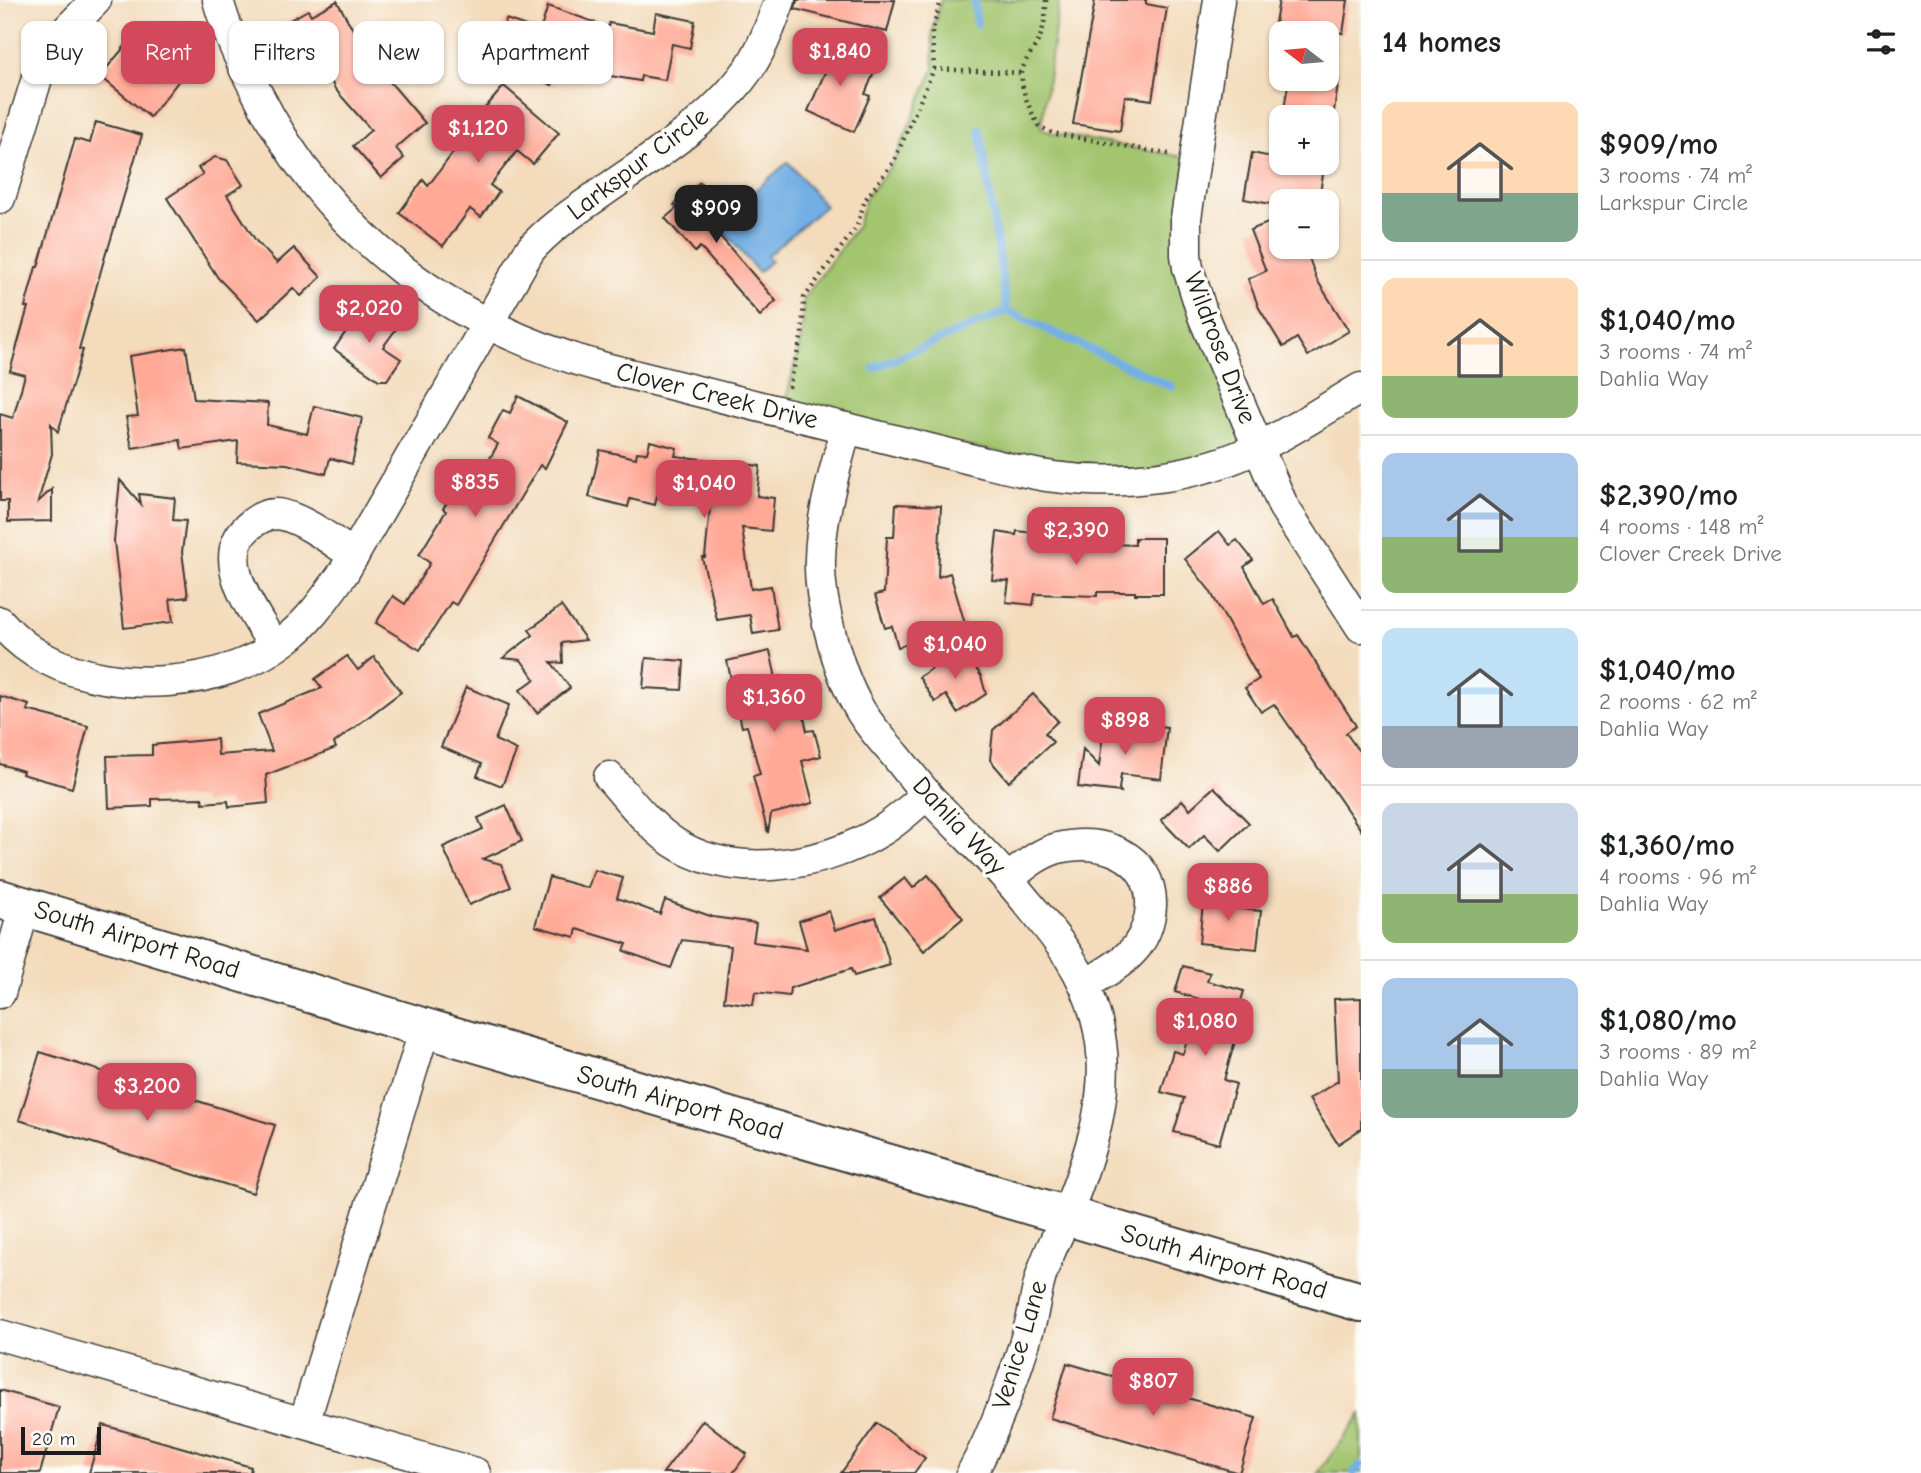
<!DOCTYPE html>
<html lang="en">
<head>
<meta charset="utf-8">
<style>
  body { margin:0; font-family:"Comic Neue",sans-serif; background:#f6f6f6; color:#202124; height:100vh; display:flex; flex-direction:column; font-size:26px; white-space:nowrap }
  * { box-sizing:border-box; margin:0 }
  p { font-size:23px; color:#757577 }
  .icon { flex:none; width:38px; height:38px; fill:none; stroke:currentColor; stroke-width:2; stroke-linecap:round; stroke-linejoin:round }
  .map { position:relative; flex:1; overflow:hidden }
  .panel { display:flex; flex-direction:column; background:#fff; width:560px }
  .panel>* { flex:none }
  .guide { position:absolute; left:21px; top:21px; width:665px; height:63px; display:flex; gap:14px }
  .needle { width:46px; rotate:286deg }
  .buttons { position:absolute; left:1269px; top:21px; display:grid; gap:14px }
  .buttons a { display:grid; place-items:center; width:70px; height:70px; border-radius:14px; background:#fff; box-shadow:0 2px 5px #0004; font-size:35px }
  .scale { position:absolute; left:21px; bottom:18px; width:80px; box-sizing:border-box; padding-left:7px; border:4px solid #1c1c1c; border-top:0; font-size:19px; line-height:24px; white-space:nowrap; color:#1c1c1c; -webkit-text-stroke:5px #fdfcf7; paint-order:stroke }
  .price { position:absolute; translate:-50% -60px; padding:0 16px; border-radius:14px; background:#d1495b; color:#fff; font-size:23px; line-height:46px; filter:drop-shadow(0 2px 4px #0008) }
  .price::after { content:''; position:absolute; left:50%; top:42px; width:21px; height:16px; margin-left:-10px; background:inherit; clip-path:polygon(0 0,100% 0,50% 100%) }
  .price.current { background:#222; color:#fff }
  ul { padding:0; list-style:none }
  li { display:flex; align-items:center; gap:21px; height:175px; padding:0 21px }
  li+li { border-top:2px solid #e0e0e0 }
  li span { display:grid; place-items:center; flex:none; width:196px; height:140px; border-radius:14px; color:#555 }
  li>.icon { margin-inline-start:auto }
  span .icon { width:84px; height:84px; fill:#fffc; stroke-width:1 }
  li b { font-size:30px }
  h2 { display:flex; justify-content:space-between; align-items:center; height:84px; padding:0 21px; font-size:30px }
  .chip { padding:0 24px; border-radius:14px; background:#fff; box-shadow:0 2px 5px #0004; font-size:24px; line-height:63px }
  .chip.current { background:#d1495b; color:#fff }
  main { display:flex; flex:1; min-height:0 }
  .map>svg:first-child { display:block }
</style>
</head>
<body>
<main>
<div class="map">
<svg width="1361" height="1473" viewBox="0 0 1361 1473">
  <rect width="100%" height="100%" fill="#fdfcf7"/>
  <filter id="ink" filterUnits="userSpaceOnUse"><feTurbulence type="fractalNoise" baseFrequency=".0143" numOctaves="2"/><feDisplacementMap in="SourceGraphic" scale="14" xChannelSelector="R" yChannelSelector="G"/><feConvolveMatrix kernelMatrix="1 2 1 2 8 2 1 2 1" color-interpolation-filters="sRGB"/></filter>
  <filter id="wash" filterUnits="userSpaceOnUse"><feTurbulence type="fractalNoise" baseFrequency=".00686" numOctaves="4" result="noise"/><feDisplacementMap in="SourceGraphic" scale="28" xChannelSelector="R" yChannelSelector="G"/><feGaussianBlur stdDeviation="1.57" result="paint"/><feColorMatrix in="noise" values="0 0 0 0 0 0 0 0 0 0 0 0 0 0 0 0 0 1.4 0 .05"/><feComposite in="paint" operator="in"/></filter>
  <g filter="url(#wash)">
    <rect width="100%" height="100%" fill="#f3dbbb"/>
    <!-- green -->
    <g fill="#a2c56e" stroke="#5f7045" stroke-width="2">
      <path d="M941,0H1059L1041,129L1052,133L1195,159L1186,218L1259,447L1141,479L783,412L802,334L804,298L857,226L867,195L884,176L894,161L934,69L932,32Z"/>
      <path d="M1361,1414V1473H1318Z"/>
    </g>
    <!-- water -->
    <path fill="#72afe4" stroke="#476680" stroke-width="2" d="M788,162L825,206L767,256L771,261L758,272L717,223Z"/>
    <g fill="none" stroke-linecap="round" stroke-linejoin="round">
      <!-- stream -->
      <g stroke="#72afe4" stroke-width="8">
        <path d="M974,0L977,24"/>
        <path d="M980,130L1007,311"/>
        <path d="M874,368L1007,311L1172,387"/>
        <path d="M1354,1473L1361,1465"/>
      </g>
    </g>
    <g id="blocks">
      <!-- building -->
      <g fill="#ffa996">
        <path d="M797,0H895L887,32L795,9Z"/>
        <path d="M1095,0H1146V4L1167,8L1152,100L1125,96L1120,131L1073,124Z"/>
        <path d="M1279,0H1348L1343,33L1275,23Z"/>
        <path d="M337,1L367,55L425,123L396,148L404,158L381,178L353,146L371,130L335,89L319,57L313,60L305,45L295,50L281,25L308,10L311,15Z"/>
        <path d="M548,6L608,27L609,23L653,31L656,13L695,21L690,48L672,44L665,80L641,76L640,81L599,74L602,56L566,43L552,85L491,64L506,19L540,31Z"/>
        <path d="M151,40L188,69L150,117L100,76L126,45L139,55Z"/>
        <path d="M817,43L875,70L865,94L870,96L854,132L808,111L826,70L808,62Z"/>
        <path d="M1289,79H1339L1333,117L1284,109Z"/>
        <path d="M504,86L559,133L533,164L517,151L490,185L499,192L481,217L470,209L443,246L399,213L423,180L428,186L458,146L454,144Z"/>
        <path d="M96,122L142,135L108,249H107L79,349L83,350L58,432L51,424L52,454L38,502L52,489V521L8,522V501H0V414L13,418L25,375L10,371L28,307H25L36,267H38L75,139L90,143Z"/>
        <path d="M1252,153L1281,159V163H1325L1319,198L1281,191V206L1244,199Z"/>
        <path d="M215,157L227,160L243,185L227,195L256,241L277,263L294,248L321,277L301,296L293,288L259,320L218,278L167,198L203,174L198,168Z"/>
        <path d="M700,182L720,206L705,219L776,301L760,316L700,247L695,252L665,218L677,208L674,205Z"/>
        <path d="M1281,218V247H1305L1317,280L1349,331L1308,356L1297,338L1283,347L1259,308L1248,279L1266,271L1250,230Z"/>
        <path d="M363,307L396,329L383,347L401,359L387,380H379L334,349Z"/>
        <path d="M186,347L194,399L268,403L267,425L307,434L314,406L362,418L352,464L330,458L326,474L287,464L237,462L238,441L182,449L180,440L132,448L126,417L138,416L129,356Z"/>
        <path d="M518,396L568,422L545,468L540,465L456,605L451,602L420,650L376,623L393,596L405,604L430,563L419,555L446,511L443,509L463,474L477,482L498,444L488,438L503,410L510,413Z"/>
        <path d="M650,441L677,448L675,456L760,466L757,496L774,498L771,531L742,528L751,589L771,586L778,630L753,634L750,615L717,620L702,557H705L711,498H705L707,483L662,472L655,505L630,499L628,507L589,497L600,450L636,458L637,452L647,453Z"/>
        <path d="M120,480L141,504L139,494L175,498L173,520L186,521L182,552L188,597L170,599L173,622L124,628L114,541Z"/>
        <path d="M896,504L941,506L938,577L950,573L966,627L898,647L892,626L885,628L875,595L884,593L887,537H894Z"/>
        <path d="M1017,531L1042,534L1041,541L1135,545V538H1163V594H1135V592H1097V596L1035,594L1033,605L1006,602L1009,581L992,580L997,532L1016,535Z"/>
        <path d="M1219,531L1230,545L1237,540L1253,560L1244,567L1264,604L1273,599L1294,637L1298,635L1356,726L1346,733L1361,754V830L1274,704L1261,712L1245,688L1259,679L1210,591L1185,559Z"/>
        <path d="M561,606L586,640L562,643L563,663L551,662L570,688L537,713L520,690L535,679L521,660L503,658L533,635L529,630Z"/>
        <path d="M963,648L981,676L986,694L957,713L946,695L935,702L919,677Z"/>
        <path d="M770,651L776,678L782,676L785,691L797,688L807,731L814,730L821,756L802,761L813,803L771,814L768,833L753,776L760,774L747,726L742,727L727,661Z"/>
        <path d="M347,656L358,670L374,657L401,692L334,743L336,748L266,775L268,803L229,807L228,801L203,803L202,798L152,799V806L109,808L107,756L152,755V745L217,739L218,755L272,751L258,714L322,688L315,679Z"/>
        <path d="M646,658L684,661L682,690L643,688Z"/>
        <path d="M466,687L509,705L495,740L517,750L502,786L477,776L482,764L441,747Z"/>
        <path d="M1033,694L1058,721L1045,733L1053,742L1009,782L990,760L993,730Z"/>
        <path d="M0,696L29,705L27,710L88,726L72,788L22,774L23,771L0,764Z"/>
        <path d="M1131,723L1167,727L1161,779L1121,774L1119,789L1121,792L1078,787L1083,749L1099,766L1104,725L1130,728Z"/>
        <path d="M1214,787L1249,823L1220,851L1204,835L1189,849L1161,820L1182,800L1190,809Z"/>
        <path d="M506,805L522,841L483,859L501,864L511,887L469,905L443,847L483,829L478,818Z"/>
        <path d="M594,870L623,878L617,898L660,914L665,900L713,917L756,923L753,942L807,949L799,921L829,911L835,930L876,917L890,965L854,976L851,969L790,988L789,996L755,992L753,1005L724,1001L731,946L682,940L671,968L624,951L627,944L577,929L575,937L535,926L549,877L588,888Z"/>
        <path d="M928,875L963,918L924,951L880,898L905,878L913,888Z"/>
        <path d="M1204,893L1234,896L1233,908L1261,911L1257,949L1199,943Z"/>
        <path d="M1183,966L1210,973L1207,981L1244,991L1237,1014L1242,1016L1224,1080L1236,1084L1219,1144L1174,1132L1184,1098L1161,1092L1173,1051L1183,1054L1199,999L1175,992Z"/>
        <path d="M1361,998V1129L1338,1144L1309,1099L1338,1081L1334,999Z"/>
        <path d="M40,1052L275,1125L253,1193L19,1120Z"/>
        <path d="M1067,1363L1256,1418L1239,1473L1050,1418Z"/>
        <path d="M0,1390L59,1407L40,1473H0Z"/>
        <path d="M703,1420L747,1454L733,1473H663Z"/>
        <path d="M877,1423L925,1458L914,1473H841Z"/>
        <path d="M103,1425L251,1467L250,1473H89Z"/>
      </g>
    </g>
  </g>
  <g filter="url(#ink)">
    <use href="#blocks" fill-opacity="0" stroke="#3c3934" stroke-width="2"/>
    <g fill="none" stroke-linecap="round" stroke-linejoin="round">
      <!-- street casing -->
      <g stroke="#3c3934" stroke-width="33">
        <g id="street">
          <path d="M218,0C227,33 241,63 257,93C329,235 452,327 605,368L986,463C1009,468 1031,474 1054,477C1123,486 1197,478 1259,447C1294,430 1327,408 1361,388"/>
          <path d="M1219,0L1186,218V255L1188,268L1203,316L1283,506L1361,627"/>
          <path d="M0,198L38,75L52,49L67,30L96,0"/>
          <path d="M846,428C835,471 821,514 820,559C819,583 824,606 829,628C836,656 845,685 860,710C870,727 883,741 896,756C907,770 918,784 929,797C960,830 993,860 1021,895C1054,935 1083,967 1096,1018C1115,1086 1091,1153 1066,1216C1059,1234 1049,1251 1043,1270C1037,1286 1035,1304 1031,1321C1016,1373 998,1425 972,1473"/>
          <path d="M0,622C13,637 28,650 46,659C115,695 222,688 285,640C309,622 326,597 344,572L530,250C550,227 577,210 601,193C654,156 716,119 752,64C764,44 772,22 780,0"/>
          <path d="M274,647C256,614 211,559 249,526C259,517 270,512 283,515C307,521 333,542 354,555"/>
          <path d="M609,777C629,799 648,825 673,842C732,881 823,867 881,831C898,821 912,807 927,794"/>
          <path d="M1008,879C1023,867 1039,853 1058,848C1100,837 1153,855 1151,906C1150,921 1145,935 1137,946C1124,963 1102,974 1085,985"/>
          <path d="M0,993L25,906"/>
          <path d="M0,1335L475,1473"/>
          <path d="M304,1423L425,1028"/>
        </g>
      </g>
      <!-- secondary casing -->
      <g stroke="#3c3934" stroke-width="42">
        <path id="secondary" d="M0,899L425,1028L1361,1302"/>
      </g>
      <!-- path -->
      <g stroke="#3c3934" stroke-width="4.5" stroke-dasharray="2 5" stroke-linecap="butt">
        <path d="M1046,0C1046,16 1044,30 1037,43C1032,52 1023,62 1022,73C1020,90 1031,112 1039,126L1052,133L1169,154"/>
        <path d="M934,69L1022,73"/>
        <path d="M789,388L802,334L804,298L857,226L865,200L894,161L934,69L932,32L941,0"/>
      </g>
      <!-- street -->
      <use href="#street" stroke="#fff" stroke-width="30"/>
      <!-- secondary -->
      <use href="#secondary" stroke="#fff" stroke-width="38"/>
    </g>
  </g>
  <g text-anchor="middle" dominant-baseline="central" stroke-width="7" stroke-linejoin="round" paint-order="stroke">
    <!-- street labels -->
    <g font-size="26" fill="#1c1c1c" stroke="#fdfcf7">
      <text transform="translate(638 164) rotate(-37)">Larkspur Circle</text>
      <text transform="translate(1220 348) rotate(69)">Wildrose Drive</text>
      <text transform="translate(717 396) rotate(14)">Clover Creek Drive</text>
      <text transform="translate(959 826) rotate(47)">Dahlia Way</text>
      <text transform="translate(137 940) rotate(17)">South Airport Road</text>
      <text transform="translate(680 1103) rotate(16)">South Airport Road</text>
      <text transform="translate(1224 1262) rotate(16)">South Airport Road</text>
      <text transform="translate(1020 1345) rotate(-73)">Venice Lane</text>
    </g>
  </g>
</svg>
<div class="buttons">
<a><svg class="needle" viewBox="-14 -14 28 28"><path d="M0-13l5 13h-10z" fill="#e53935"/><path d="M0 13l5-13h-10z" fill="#757577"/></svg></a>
<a>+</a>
<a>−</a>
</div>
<div class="scale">20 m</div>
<b class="price" style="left:840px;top:88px">$1,840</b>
<b class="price" style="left:478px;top:165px">$1,120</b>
<b class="price current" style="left:716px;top:245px">$909</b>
<b class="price" style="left:369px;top:345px">$2,020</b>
<b class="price" style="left:475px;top:519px">$835</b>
<b class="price" style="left:704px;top:520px">$1,040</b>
<b class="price" style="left:1076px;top:567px">$2,390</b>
<b class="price" style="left:955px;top:681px">$1,040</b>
<b class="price" style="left:774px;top:734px">$1,360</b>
<b class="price" style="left:1125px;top:757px">$898</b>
<b class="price" style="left:1228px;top:923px">$886</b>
<b class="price" style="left:1205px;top:1058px">$1,080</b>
<b class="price" style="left:147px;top:1123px">$3,200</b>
<b class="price" style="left:1153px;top:1418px">$807</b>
<div class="guide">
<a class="chip">Buy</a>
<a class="chip current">Rent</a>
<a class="chip">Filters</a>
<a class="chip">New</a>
<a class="chip">Apartment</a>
</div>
</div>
<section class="panel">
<h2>14 homes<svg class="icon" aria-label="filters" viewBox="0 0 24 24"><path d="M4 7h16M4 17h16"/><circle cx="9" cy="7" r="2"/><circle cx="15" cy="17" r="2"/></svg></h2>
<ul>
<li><span style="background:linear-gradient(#ffd9b3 65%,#7fa58c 0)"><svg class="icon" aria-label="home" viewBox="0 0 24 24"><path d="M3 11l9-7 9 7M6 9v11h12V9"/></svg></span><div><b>$909/mo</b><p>3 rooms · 74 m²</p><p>Larkspur Circle</p></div></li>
<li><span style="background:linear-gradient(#ffd9b3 70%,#8fb573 0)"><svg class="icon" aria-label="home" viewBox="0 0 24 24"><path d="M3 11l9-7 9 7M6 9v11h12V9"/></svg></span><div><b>$1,040/mo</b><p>3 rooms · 74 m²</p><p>Dahlia Way</p></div></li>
<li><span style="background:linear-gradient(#a9c7e8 60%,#8fb573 0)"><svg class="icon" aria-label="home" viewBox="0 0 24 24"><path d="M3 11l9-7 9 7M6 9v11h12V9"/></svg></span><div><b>$2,390/mo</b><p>4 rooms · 148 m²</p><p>Clover Creek Drive</p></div></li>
<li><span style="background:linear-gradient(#bfe0f5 70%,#9aa5b1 0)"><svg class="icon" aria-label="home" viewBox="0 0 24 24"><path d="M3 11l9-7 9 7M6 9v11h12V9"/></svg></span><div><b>$1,040/mo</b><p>2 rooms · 62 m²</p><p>Dahlia Way</p></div></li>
<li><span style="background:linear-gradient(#c9d6e8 65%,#8fb573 0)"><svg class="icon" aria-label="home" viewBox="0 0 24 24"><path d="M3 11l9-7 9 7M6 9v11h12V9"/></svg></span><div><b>$1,360/mo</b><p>4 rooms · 96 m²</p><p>Dahlia Way</p></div></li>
<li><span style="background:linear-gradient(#a9c7e8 65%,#7fa58c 0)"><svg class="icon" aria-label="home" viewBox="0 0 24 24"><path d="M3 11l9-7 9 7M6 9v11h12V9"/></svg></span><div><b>$1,080/mo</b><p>3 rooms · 89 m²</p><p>Dahlia Way</p></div></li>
</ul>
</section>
</main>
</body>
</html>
